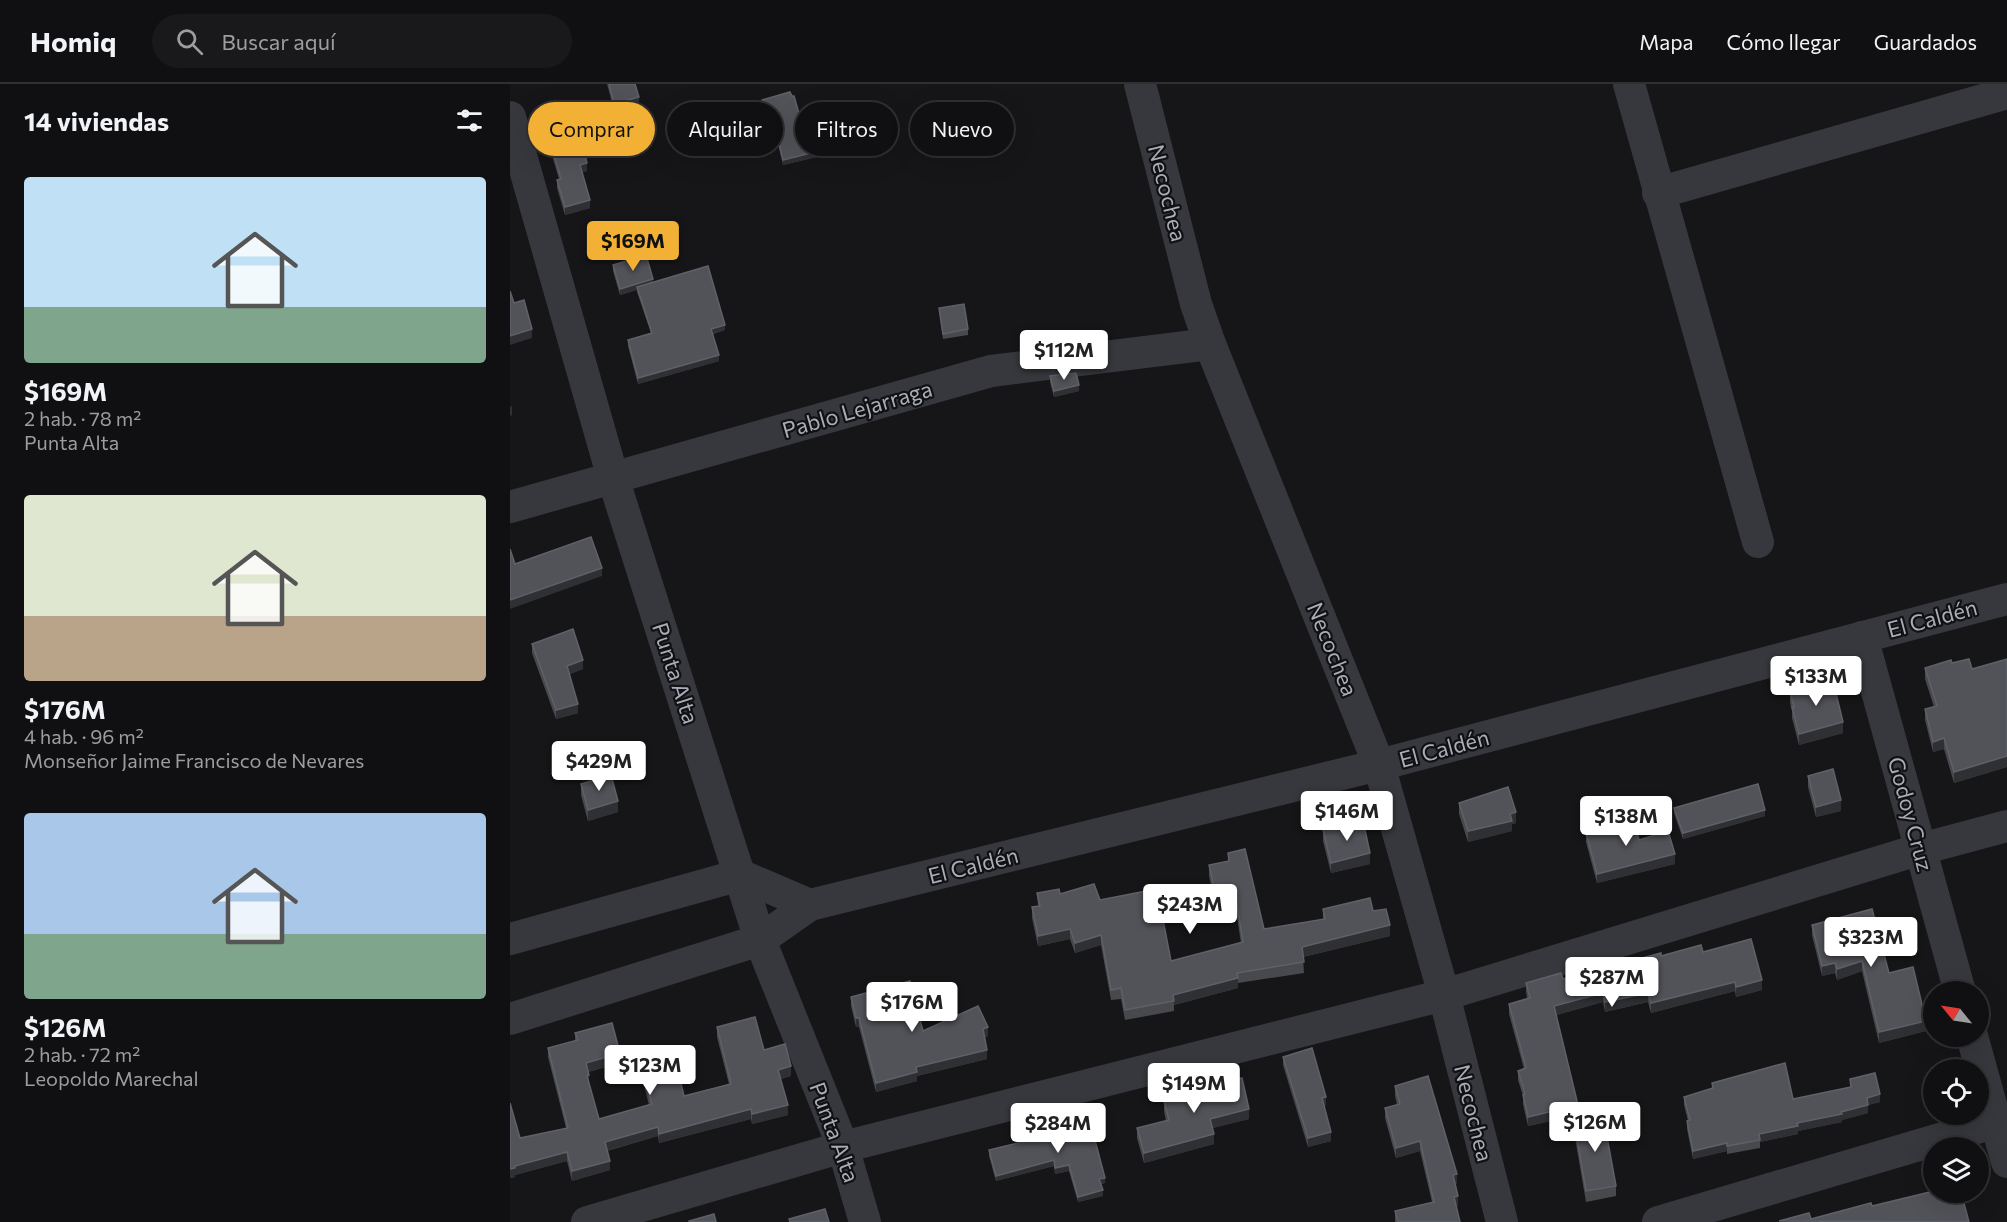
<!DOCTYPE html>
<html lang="es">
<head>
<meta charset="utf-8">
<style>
  body { margin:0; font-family:Commissioner,sans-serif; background:#19191b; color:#f1f3f6; height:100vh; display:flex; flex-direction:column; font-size:22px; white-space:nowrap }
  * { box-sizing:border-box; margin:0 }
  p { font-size:20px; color:#9c9d9f }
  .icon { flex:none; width:33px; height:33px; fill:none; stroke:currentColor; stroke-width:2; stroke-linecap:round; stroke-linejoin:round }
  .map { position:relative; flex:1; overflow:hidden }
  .panel { display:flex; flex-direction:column; background:#101012; width:510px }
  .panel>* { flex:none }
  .banner { position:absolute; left:18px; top:18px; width:570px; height:54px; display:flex; gap:12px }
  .needle { width:39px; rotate:300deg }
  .buttons { position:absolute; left:1413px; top:897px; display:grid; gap:12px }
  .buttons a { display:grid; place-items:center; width:66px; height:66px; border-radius:50%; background:#101012; box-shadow:0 6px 24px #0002,0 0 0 2px #303032; font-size:30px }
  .price { position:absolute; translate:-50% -51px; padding:0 14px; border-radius:6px; background:#fff; color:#222; font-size:20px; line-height:39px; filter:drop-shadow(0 2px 3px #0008) }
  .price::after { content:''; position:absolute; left:50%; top:36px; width:18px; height:14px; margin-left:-9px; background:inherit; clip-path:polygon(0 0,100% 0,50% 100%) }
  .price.on { background:#f2b134; color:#111 }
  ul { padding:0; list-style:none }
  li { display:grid; align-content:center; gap:12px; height:318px; padding:0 24px }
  li span { display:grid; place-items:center; height:186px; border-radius:6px; color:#555 }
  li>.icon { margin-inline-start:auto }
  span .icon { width:108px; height:108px; fill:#fffc; stroke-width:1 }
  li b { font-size:26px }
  h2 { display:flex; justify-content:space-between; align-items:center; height:72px; padding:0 24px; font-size:26px }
  .tag { padding:0 21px; border-radius:27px; background:#101012; box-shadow:0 6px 24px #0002,0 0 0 2px #303032; font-size:21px; line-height:54px }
  .tag.on { background:#f2b134; color:#111 }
  header { display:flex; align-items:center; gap:36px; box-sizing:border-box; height:84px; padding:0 30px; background:#101012; border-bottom:2px solid #303032 }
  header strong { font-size:28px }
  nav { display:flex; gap:33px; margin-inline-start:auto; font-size:21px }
  .search { width:420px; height:54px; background:#19191b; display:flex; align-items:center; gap:15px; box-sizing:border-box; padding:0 21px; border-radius:33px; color:#9c9d9f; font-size:22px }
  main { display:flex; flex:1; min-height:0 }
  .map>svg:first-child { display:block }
</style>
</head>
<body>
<header>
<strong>Homiq</strong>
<div class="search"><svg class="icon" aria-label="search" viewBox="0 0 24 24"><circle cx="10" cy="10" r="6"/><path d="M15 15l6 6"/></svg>Buscar aquí</div>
<nav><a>Mapa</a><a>Cómo llegar</a><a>Guardados</a></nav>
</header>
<main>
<section class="panel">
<h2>14 viviendas<svg class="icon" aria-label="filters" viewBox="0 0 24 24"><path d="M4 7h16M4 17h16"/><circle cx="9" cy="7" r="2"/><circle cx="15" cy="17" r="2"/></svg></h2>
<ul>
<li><span style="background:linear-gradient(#bfe0f5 70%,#7fa58c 0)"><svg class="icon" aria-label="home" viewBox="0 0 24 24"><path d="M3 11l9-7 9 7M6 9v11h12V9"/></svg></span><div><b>$169M</b><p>2 hab. · 78 m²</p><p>Punta Alta</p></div></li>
<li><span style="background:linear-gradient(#dfe7d0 65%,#b9a48a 0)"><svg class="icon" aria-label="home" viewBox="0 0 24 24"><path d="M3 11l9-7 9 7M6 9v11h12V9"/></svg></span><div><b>$176M</b><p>4 hab. · 96 m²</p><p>Monseñor Jaime Francisco de Nevares</p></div></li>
<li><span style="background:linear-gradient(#a9c7e8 65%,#7fa58c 0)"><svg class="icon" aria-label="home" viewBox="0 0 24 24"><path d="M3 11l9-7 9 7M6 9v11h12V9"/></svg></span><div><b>$126M</b><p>2 hab. · 72 m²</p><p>Leopoldo Marechal</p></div></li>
</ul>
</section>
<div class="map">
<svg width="1497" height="1138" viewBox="0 0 1497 1138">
  <rect width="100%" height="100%" fill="#161618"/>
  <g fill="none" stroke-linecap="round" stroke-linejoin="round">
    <!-- minor -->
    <g stroke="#37383d" stroke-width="32">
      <path d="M630,0L686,220L700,260L869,681L934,911L992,1138"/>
      <path d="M1119,0L1248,458"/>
      <path d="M0,33L103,394L250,856L333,1063L355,1138"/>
      <path d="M1148,109L1497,9"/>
      <path d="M0,423L481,287L700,260"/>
      <path d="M1352,553L1450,908"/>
      <path d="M0,855L230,791L300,821"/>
      <path d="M0,935L250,856L300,821L869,681L1497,515"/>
      <path d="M1462,952L1497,1078"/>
      <path d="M77,1138L333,1063L934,911L1411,765L1497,742"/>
      <path d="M1148,1138L1497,1035"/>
    </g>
  </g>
  <!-- wall -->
  <g fill="#47494d">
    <path d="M97,0H125L129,18L104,26Z"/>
    <path d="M252,16L292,40L336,66L273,81L264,44L259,46L252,21Z"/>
    <path d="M112,31L142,62L121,68L112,36Z"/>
    <path d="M35,39L77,87L72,88L80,124L55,131L47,104V96L49,95L35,48Z"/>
    <path d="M103,181L143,198L215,246L203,250L209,277L128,300L118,262V256L141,249L127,208V206L110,211L103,187Z"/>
    <path d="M429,224L458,245V251L433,255Z"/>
    <path d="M540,292L569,307L544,313L540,298Z"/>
    <path d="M22,560L73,585L60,590L68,629L46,635L22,569Z"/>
    <path d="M1497,575V683L1444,699L1434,665L1423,668L1415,636V625L1424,623L1415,595V584L1462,585Z"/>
    <path d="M1280,608L1333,649L1289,661L1282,634V627L1280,619Z"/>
    <path d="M1298,692L1331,727L1306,733L1298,703Z"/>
    <path d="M71,700L108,728L78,737L71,711Z"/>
    <path d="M949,719L1006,739L1002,740V747L958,758L949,730Z"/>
    <path d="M1164,724L1255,732L1173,755L1164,729Z"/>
    <path d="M813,746L860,780L821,789L813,757Z"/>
    <path d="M1076,749L1129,756L1165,780L1087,799L1076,758Z"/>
    <path d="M718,769L754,845L813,835V825L863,827L880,852L793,873L794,889L728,899V904L664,921V927L615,936L611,915L601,916L591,861L565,869L560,855L528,862L522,834V823L528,822L527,809L550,810L590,816L661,877L731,859L725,820L706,824L699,792V781L718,777Z"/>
    <path d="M1302,841L1379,889L1416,947L1369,959L1352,887L1327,896L1325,889L1312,892L1302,851Z"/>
    <path d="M1193,868L1252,906L1226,913L1225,907L1141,929L1138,918L1095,928L1093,918L1046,931L1068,1031L1018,1042L1013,1020V1012L1008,996V987L1014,985L999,930V920L1017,914L1016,908V899L1053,895L1151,872Z"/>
    <path d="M341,913L413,947L478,952L475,953L477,975L407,992V997L366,1008L349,943H346L341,922Z"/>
    <path d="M207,943L254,966L281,992L271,995L278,1031L242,1040L241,1035L149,1059L148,1052L97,1067L100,1086L62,1097L57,1077L5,1091V1093L0,1094V1019L10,1054L56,1044L38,973V964L65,957V949L110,979L78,988L79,999L89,1035L139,1021L135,1005V996L174,1012L219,1000L207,953Z"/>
    <path d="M773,973L816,1021L814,1022L821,1057L798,1063L773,981Z"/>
    <path d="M1340,995L1370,1018L1358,1021V1029L1332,1036V1038L1288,1047V1050L1250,1058V1064L1217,1070V1067L1183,1075L1177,1045V1037H1178L1174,1021V1013L1202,1005V999L1283,1015L1340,1003Z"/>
    <path d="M885,1002L947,1099L945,1100L948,1122H946L950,1138H885V1127L922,1118L910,1067L886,1074L875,1034V1024L887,1021L885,1012Z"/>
    <path d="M666,1004H692L739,1035L702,1044L704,1060L634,1079L627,1054V1044L656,1037L654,1027V1017L666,1014Z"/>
    <path d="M554,1033L595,1099L591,1100L593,1112L568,1118L559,1087L545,1090L544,1082L486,1097L479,1072V1066L556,1047L554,1038Z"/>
    <path d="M1064,1037L1106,1102V1112L1076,1118L1064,1048Z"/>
  </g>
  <!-- shaded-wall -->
  <g fill="#2f3033">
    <path d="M129,13V18L104,26V20Z"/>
    <path d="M264,39V44L259,46V40Z"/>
    <path d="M142,56V62L121,68V62Z"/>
    <path d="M336,60V66L273,81V76Z"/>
    <path d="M77,79V87L70,89V81Z"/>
    <path d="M80,116V124L55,131V123Z"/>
    <path d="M143,195V201L127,203V206L110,211V205Z"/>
    <path d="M215,241V246L201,250V245Z"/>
    <path d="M22,245V254L0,261V252Z"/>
    <path d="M209,271V277L128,300V294Z"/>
    <path d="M569,301V307L544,313V307Z"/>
    <path d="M2,322V331L0,332V323Z"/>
    <path d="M92,484V492L0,525V516Z"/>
    <path d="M73,576V585L57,591V582Z"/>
    <path d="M68,620V629L46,635V626Z"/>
    <path d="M1333,638V649L1289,661V650Z"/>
    <path d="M1434,654V665L1423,668V658Z"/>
    <path d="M1497,672V683L1444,699V688Z"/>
    <path d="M1331,716V727L1306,733V723Z"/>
    <path d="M108,717V728L78,737V726Z"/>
    <path d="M1255,726V732L1173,755V749Z"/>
    <path d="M1006,728V739L1002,740V747L958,758V747Z"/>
    <path d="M860,769V780L821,789V779Z"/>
    <path d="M1165,770V780L1087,799V790Z"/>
    <path d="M725,809V820L706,824V813Z"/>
    <path d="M880,841V852L792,873V863Z"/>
    <path d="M560,845V855L528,862V852Z"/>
    <path d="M591,851V861L565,869V859Z"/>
    <path d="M1352,877V887L1327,896V885Z"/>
    <path d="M1325,879V889L1312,892V882Z"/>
    <path d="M728,894V904L664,921L663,911Z"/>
    <path d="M1252,896V906L1226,913V903Z"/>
    <path d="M1225,898V907L1141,929V919Z"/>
    <path d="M1093,909V918L1044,932V922Z"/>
    <path d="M1138,909V918L1095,928V918Z"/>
    <rect x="346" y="934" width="3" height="9"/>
    <path d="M1416,937V947L1369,959V948Z"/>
    <path d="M478,943V952L473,954V945Z"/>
    <path d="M477,966V975L407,992V997L366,1008V999L406,983Z"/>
    <path d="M110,969V979L76,988V979Z"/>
    <path d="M281,982V992L268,996V986Z"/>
    <path d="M1370,1010V1018L1358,1021V1029L1332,1036V1038L1288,1047V1050L1250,1058L1249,1050L1331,1028L1357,1014Z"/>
    <path d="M816,1013V1021L812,1023V1014Z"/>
    <path d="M278,1021V1031L242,1040V1030Z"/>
    <path d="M1068,1021V1031L1018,1042V1033Z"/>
    <path d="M241,1025V1035L149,1059V1050Z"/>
    <path d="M739,1025V1035L700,1045V1035Z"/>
    <path d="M148,1043V1052L95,1067V1058Z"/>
    <path d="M821,1048V1057L798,1063V1054Z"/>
    <path d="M704,1050V1060L634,1079V1069Z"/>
    <path d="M910,1057V1067L886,1074V1064Z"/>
    <path d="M1217,1059V1067L1183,1075V1067Z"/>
    <path d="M57,1068V1077L5,1091V1093L0,1094V1085L5,1082Z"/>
    <path d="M544,1076V1082L486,1097V1092Z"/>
    <path d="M100,1077V1086L62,1097V1087Z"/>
    <path d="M559,1081V1087L545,1090V1084Z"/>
    <path d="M947,1090V1099L943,1101V1091Z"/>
    <path d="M595,1094V1099L589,1100V1095Z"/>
    <path d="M593,1106V1112L568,1118V1113Z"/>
    <path d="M948,1112V1122L944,1123V1113Z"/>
  </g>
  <!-- building -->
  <g fill="#525359" stroke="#5f6168" stroke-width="1.5">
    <path d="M99,0H125L129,13L104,20Z"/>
    <path d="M280,8L282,12H284L292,40L328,31L336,60L273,76L264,39L259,40L252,16Z"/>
    <path d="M133,25L142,56L121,62L112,31Z"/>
    <path d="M65,31L77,79L70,81L80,116L55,123L47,96L51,95L35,39Z"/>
    <path d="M136,171L143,195L110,205L103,181Z"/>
    <path d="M198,182L215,241L201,245L209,271L128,294L118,256L142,249L127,203Z"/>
    <path d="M0,207L4,219L14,216L22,245L0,252Z"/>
    <path d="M454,220L458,245L433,250L429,224Z"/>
    <path d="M566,289L569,301L544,307L540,292Z"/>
    <path d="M81,453L92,484L0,516V465L5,480Z"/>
    <path d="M63,545L73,576L57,582L68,620L46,626L22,560Z"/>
    <path d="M1459,575L1462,585L1497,575V672L1444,688L1434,654L1423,658L1415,625L1427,622L1415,584L1441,576L1442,579Z"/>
    <path d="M1323,597L1333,638L1289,650L1282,623H1284L1280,608Z"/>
    <path d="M1323,685L1331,716L1306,723L1298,692Z"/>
    <path d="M101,691L108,717L78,726L71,700Z"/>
    <path d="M1248,700L1255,726L1173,749L1164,724Z"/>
    <path d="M998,703L1006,728L1000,730L1002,737L958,747L949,719Z"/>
    <path d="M1124,736L1129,756L1158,747L1165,770L1087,790L1076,749Z"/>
    <path d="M853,737L860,769L821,779L813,746Z"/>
    <path d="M735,765L754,845L815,835L813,825L860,814L863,827L876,825L880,841L792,863L794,878L727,889L728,894L663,911L664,917L615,926L611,904L601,906L591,851L565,859L560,845L528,852L522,823L530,822L527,809L549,805L550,810L584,800L590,816L647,805L661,877L733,858L725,809L706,813L699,781L719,777L718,769Z"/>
    <path d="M1362,825L1379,889L1403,883L1416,937L1369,948L1352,877L1327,885L1325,879L1312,882L1302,841Z"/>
    <path d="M1241,855L1252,896L1226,903L1225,898L1141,919L1138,909L1095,918L1093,909L1044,922L1068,1021L1018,1033L1013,1011L1015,1010L1008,987L1016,984L999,920L1020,914L1016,899L1051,889L1053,895L1151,869V872L1191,861L1193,868Z"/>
    <path d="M400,897L413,947L468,922L478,943L473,945L477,966L406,983L407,988L366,999L349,934H346L341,913Z"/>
    <path d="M245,933L254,966L275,960L281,982L268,986L278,1021L242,1030L241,1025L149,1050L148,1043L95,1058L100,1077L62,1087L57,1068L5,1082V1084L0,1085V1019L10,1054L58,1044L38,964L68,956L65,949L102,939L110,969L76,979L79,991L77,992L89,1035L142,1020L135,996L168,987L174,1012L221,1000L207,943Z"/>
    <path d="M802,964L816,1013L812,1014L821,1048L798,1054L773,973Z"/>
    <path d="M1275,979L1283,1015L1341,1003L1340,995L1365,989L1370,1010L1357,1014L1358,1021L1331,1028L1332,1030L1287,1039L1288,1042L1249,1050L1250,1056L1217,1062V1059L1183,1067L1177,1037L1180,1036L1174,1013L1203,1004L1202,999Z"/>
    <path d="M918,992L947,1090L943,1091L948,1112L944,1113L950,1138H888L885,1127L924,1118L910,1057L886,1064L875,1024L890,1020L885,1002Z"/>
    <path d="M732,994L739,1025L700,1035L704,1050L634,1069L627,1044L659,1036L654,1017L669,1014L666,1004L691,998L692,1004Z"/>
    <path d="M577,1026L595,1094L589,1095L593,1106L568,1113L559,1081L545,1084L544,1076L486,1092L479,1066L558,1047L554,1033Z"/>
    <path d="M1093,1031L1106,1102L1076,1107L1064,1037Z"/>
    <path d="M1424,1107V1108H1451L1459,1138L1269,1137L1299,1129L1301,1135L1361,1119L1362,1122Z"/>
    <path d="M315,1125L319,1138H280L279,1135Z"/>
    <path d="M204,1130L206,1138H179V1137Z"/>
  </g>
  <g text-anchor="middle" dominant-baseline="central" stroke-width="4.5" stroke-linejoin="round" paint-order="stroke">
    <!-- street labels -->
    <g font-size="22" fill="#a8adb8" stroke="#111113">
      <text transform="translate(658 109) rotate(76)">Necochea</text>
      <text transform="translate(347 325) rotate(-16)">Pablo Lejarraga</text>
      <text transform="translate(1422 534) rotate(-15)">El Caldén</text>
      <text transform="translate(823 565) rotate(68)">Necochea</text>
      <text transform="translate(166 589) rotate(72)">Punta Alta</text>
      <text transform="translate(934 664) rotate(-15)">El Caldén</text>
      <text transform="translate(1401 730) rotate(75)">Godoy Cruz</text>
      <text transform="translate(463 781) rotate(-14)">El Caldén</text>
      <text transform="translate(964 1029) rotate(76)">Necochea</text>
      <text transform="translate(325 1048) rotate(70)">Punta Alta</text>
    </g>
  </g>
</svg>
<div class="buttons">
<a><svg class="needle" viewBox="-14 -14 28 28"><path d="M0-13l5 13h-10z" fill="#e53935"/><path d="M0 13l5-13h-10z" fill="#9c9d9f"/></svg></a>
<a><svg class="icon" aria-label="locate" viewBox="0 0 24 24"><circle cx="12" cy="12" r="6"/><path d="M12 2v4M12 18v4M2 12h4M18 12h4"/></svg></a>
<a><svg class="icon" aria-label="layers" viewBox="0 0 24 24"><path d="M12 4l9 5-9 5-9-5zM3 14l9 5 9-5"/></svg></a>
</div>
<b class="price on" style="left:123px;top:188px">$169M</b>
<b class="price" style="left:554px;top:297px">$112M</b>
<b class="price" style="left:1306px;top:623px">$133M</b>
<b class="price" style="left:89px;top:708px">$429M</b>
<b class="price" style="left:837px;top:758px">$146M</b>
<b class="price" style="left:1116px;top:763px">$138M</b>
<b class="price" style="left:680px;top:851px">$243M</b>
<b class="price" style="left:1361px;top:884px">$323M</b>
<b class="price" style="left:1102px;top:924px">$287M</b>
<b class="price" style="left:402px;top:949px">$176M</b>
<b class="price" style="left:140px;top:1012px">$123M</b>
<b class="price" style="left:684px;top:1030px">$149M</b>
<b class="price" style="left:1085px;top:1069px">$126M</b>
<b class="price" style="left:548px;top:1070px">$284M</b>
<div class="banner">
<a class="tag on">Comprar</a>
<a class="tag">Alquilar</a>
<a class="tag">Filtros</a>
<a class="tag">Nuevo</a>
</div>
</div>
</main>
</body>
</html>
